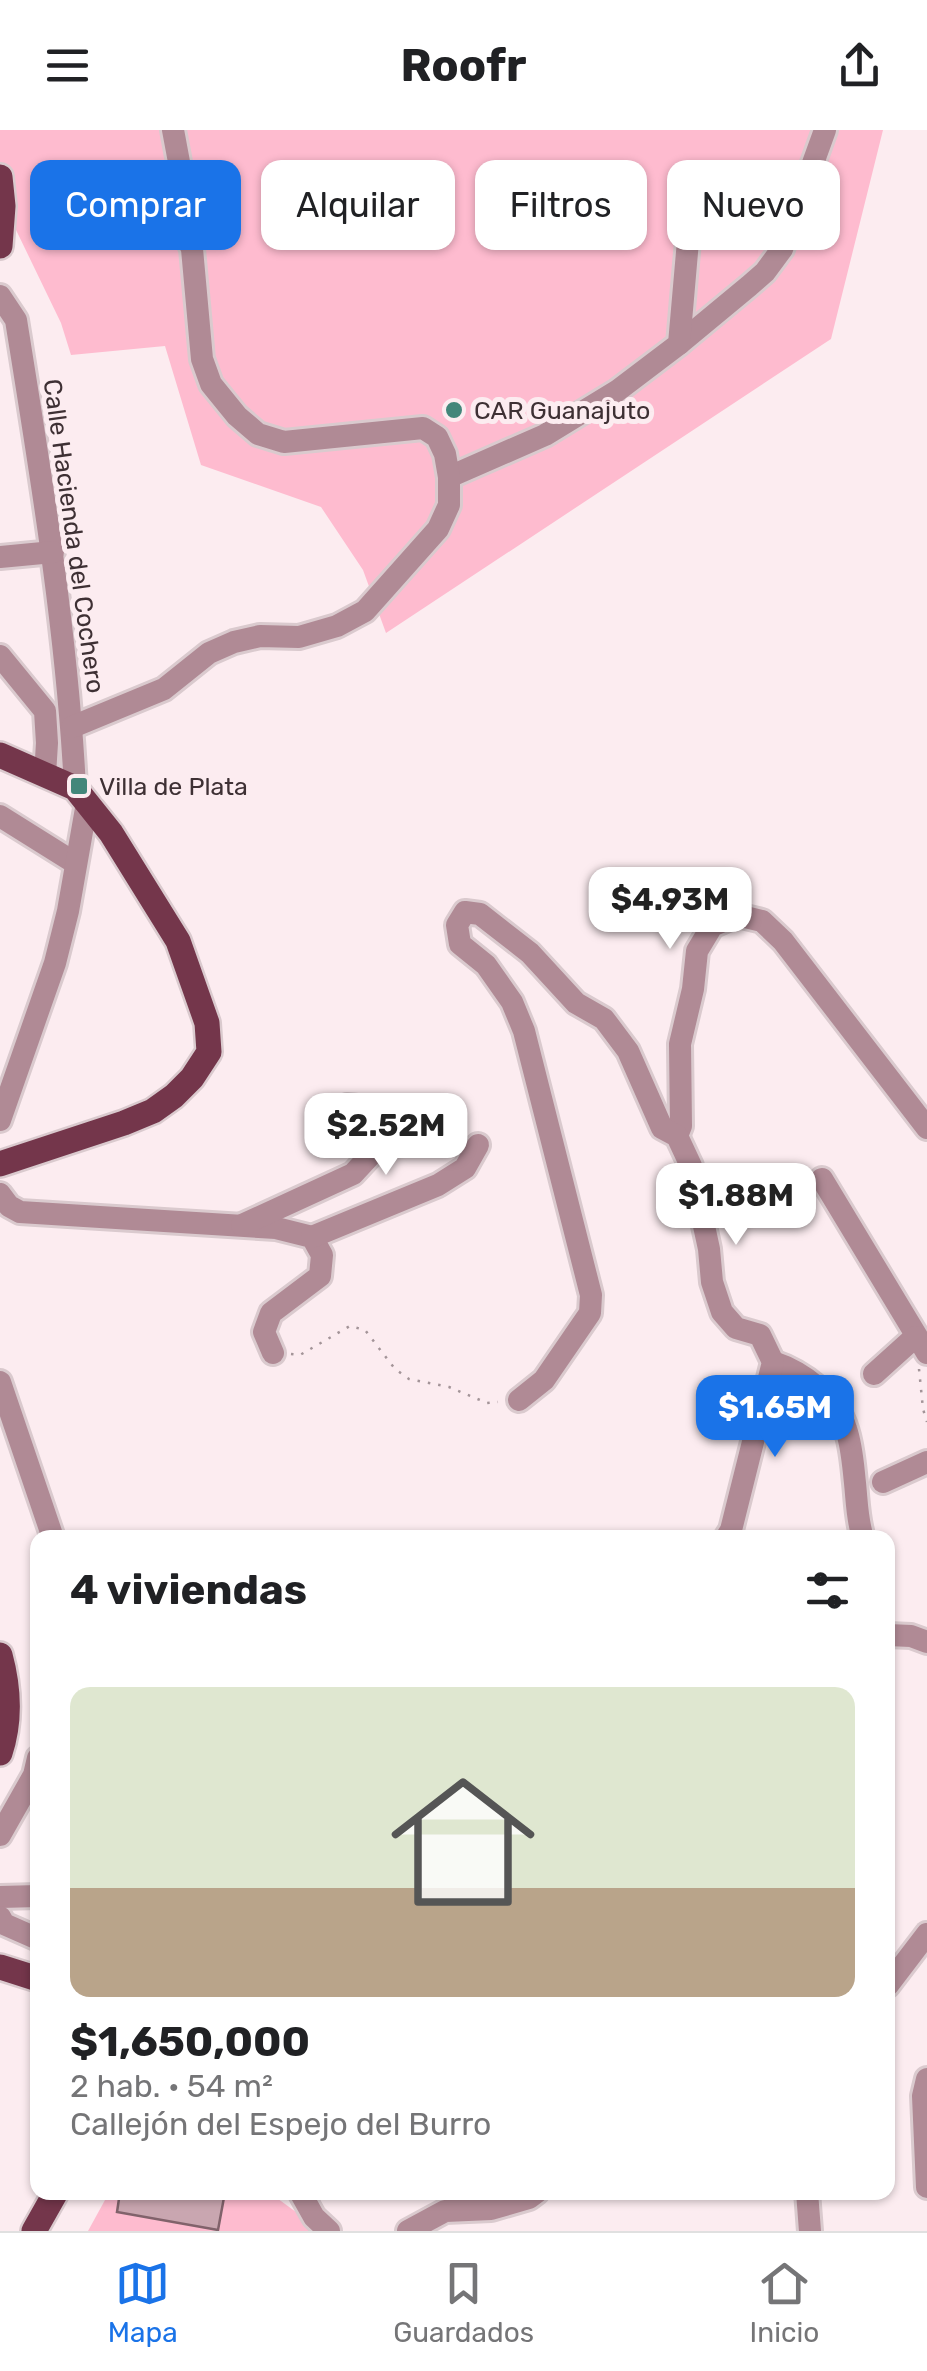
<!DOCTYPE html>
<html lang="es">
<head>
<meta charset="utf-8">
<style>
  body { margin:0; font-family:Rubik,sans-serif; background:#f2f2f2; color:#202124; height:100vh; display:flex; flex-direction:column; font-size:38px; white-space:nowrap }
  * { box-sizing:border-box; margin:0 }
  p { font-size:32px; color:#757577 }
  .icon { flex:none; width:55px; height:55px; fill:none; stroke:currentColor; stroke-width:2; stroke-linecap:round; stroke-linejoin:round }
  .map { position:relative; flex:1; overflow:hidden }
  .panel { position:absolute; left:30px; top:1400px; width:865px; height:670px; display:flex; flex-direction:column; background:#fff; border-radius:20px; box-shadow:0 2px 8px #0004 }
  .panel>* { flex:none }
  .guide { position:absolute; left:30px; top:30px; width:868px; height:90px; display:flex; gap:20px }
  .price { position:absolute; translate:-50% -85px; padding:0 22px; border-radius:20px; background:#fff; color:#222; font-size:32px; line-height:65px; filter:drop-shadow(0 2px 5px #0008) }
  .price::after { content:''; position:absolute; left:50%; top:60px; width:30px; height:22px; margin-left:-15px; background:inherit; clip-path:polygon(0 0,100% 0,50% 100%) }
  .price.active { background:#1a73e8; color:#fff }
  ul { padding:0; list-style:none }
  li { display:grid; align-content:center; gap:20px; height:530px; padding:0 40px }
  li+li { border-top:2px solid #e0e0e0 }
  li span { display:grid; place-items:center; height:310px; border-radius:20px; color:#555 }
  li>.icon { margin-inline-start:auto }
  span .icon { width:180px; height:180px; fill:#fffc; stroke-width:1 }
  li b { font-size:42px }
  h2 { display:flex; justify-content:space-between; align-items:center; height:120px; padding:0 40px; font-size:42px }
  .tag { padding:0 35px; border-radius:20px; background:#fff; box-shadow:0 2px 8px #0004; font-size:35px; line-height:90px }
  .tag.active { background:#1a73e8; color:#fff }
  header { display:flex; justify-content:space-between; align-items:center; height:130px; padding:0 40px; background:#fff; font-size:45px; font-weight:700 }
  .menu { display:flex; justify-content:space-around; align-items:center; height:140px; border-top:2px solid #e0e0e0; background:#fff; font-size:28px; color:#757577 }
  .menu a { display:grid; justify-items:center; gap:5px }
  .menu .active { color:#1a73e8 }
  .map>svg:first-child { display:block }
</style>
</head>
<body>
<header><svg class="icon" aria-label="menu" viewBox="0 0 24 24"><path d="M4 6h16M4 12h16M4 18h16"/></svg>Roofr<svg class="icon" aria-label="share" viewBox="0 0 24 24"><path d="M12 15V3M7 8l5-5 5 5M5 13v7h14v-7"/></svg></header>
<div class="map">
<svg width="927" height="2101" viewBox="0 0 927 2101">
  <rect width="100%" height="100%" fill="#fcecf0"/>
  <!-- green -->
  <g fill="#febbcf">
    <path d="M0,0H883L831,209L386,503L363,440L321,377L201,335L165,216L71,225L61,193L3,73L0,48Z"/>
    <path d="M93,2062L270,2063L322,2101H88L105,2070Z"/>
  </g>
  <!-- building -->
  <path fill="#c9a6b0" stroke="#81626b" stroke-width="2.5" d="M120,2062H225L218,2100L117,2082Z"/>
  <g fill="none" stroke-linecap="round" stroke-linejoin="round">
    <!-- minor casing -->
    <g stroke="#dacace" stroke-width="28">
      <g id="minor">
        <path d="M0,166L16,190C41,346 67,501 75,658"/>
        <path d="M679,214L749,156L765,142L782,119L825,0"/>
        <path d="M449,347L545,305L617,261L679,214L690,88"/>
        <path d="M0,427L53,422"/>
        <path d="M0,526L45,581L47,613L45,645"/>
        <path d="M72,597L164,559L209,523L234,512L260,506L299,507L337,496L365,481L438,399L449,375V347L445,324L437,307L423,298L284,312L258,304L237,286L211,254L202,229L192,119L176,84L168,61L179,32L173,0"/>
        <path d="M0,686L75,733"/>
        <path d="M0,990L55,833L68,781L87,673"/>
        <path d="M677,1006L681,996L680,914L693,859L697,821L712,796L737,785L762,791L783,811L927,998"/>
        <path d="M822,1049L927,1223"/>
        <path d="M0,1064L9,1076L20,1082L276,1098L312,1107L322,1125L320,1146L271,1183L264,1202L273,1223"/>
        <path d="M242,1095L353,1044L393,1001C379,984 369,977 347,976"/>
        <path d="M312,1107L438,1055L465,1038L478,1015"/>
        <path d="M773,1232C803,1242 837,1267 846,1299C852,1316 853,1335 855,1353C857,1372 857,1390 863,1408"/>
        <path d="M874,1244L915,1207"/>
        <path d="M0,1252L53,1408"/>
        <path d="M519,1270L544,1250L590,1183L591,1165L524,901L512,872L486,835L460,814L457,795L465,782L480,784L530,823L576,873L604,889L628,921L662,998L677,1006L691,1036L709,1119L712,1152L722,1182L736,1198L760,1205L773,1232L731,1400L726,1408"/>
        <path d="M883,1352L927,1332"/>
        <path d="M888,1505L911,1506L927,1512"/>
        <path d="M0,1705L34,1645L38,1628"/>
        <path d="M0,1767L38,1766"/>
        <path d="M0,1787L4,1794L38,1809"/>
        <path d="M888,1855L927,1804"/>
        <path d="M927,1949L923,1966L927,2057"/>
        <path d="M300,2062L314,2087L329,2101"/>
        <path d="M807,2062L810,2101"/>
        <path d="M408,2101L445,2081L491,2079L529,2068L537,2062"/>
      </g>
    </g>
    <!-- major casing -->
    <g stroke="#dacace" stroke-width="30">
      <g id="major">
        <path d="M0,47L3,76L0,116"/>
        <path d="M0,625L75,658L111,703L178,811L207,893L209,922L192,948L174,966L153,981L124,993L0,1034"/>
        <path d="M0,1525C9,1558 11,1590 0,1623"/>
        <path d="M0,1837L38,1849"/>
        <path d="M34,2101L56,2062"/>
      </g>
    </g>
    <!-- path -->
    <g stroke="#a39498" stroke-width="2.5" stroke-dasharray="2.5 8" stroke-linecap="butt">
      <path d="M291,1224L300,1225L350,1196L365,1200L395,1239L409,1249L449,1257L487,1273L498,1272"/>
      <path d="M919,1239L923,1279L927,1292"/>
    </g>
    <!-- minor -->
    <use href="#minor" stroke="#b08a95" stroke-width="22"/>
    <!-- major -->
    <use href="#major" stroke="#74364b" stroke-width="25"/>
  </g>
  <!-- markers -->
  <g fill="#43867a" stroke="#fcecf0" stroke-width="4">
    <circle cx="454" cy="280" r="10"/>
    <rect x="69" y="646" width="20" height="20" rx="5"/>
  </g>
  <g text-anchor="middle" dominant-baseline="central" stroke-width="10" stroke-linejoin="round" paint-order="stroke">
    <!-- poi labels -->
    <g font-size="25" fill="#3e3034" stroke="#fcecf0" text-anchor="start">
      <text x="474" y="280">CAR Guanajuto</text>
      <text x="99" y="656">Villa de Plata</text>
    </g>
    <!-- street labels -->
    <g font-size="25" fill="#3e3034" stroke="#fcecf0">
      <text transform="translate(74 406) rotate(82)">Calle Hacienda del Cochero</text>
    </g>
  </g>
</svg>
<b class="price" style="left:670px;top:822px">$4.93M</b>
<b class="price" style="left:386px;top:1048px">$2.52M</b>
<b class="price" style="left:736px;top:1118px">$1.88M</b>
<b class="price active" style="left:775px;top:1330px">$1.65M</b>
<div class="guide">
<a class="tag active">Comprar</a>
<a class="tag">Alquilar</a>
<a class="tag">Filtros</a>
<a class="tag">Nuevo</a>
</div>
<section class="panel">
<h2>4 viviendas<svg class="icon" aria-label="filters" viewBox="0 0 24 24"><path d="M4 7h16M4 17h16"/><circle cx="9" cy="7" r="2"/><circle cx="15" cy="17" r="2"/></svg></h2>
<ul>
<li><span style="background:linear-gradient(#dfe7d0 65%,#b9a48a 0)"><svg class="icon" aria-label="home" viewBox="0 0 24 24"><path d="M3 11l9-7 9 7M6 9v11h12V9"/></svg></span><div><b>$1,650,000</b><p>2 hab. · 54 m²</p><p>Callejón del Espejo del Burro</p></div></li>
</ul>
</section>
</div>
<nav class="menu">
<a class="active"><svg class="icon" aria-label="map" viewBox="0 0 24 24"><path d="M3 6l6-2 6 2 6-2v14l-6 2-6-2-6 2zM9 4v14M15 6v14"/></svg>Mapa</a>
<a><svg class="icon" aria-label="saved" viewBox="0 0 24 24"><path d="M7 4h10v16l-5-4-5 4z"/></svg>Guardados</a>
<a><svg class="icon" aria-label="home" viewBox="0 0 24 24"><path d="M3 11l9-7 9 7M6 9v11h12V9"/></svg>Inicio</a>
</nav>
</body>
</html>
